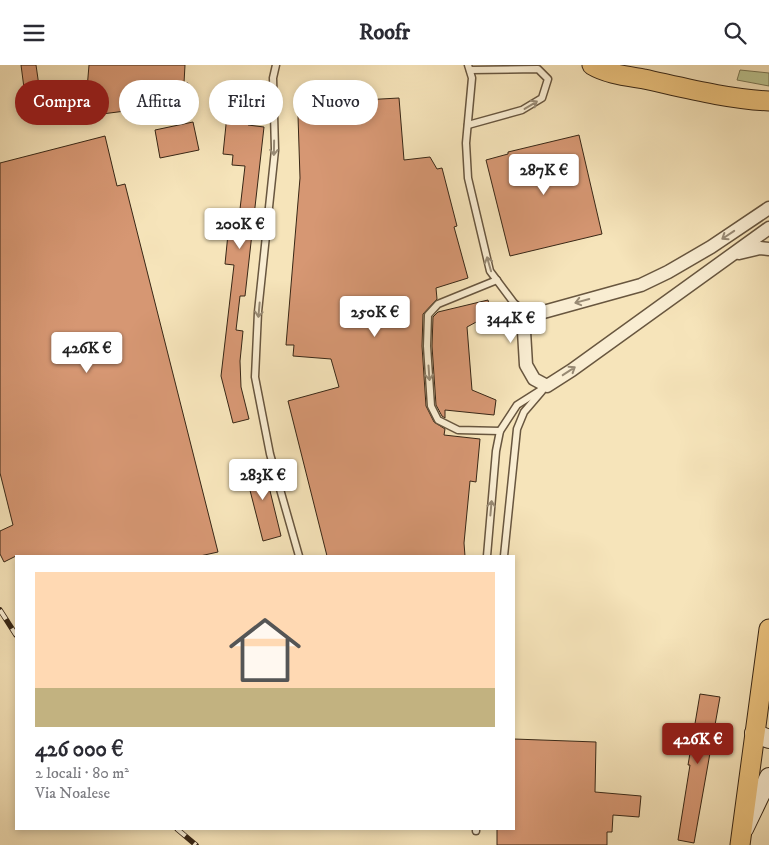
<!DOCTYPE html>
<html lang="it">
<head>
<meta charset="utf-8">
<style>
  body { margin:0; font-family:"IM FELL DW Pica",serif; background:#f2f2f3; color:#2b2b33; height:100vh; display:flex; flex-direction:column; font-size:19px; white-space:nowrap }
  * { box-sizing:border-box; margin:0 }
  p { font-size:16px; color:#7c7c81 }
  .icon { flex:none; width:28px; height:28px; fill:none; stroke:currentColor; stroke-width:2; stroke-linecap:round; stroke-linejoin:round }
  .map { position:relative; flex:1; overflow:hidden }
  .panel { position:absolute; left:15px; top:490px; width:500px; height:275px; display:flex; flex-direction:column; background:#fff; border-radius:0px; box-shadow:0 2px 8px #0003 }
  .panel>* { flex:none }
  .guide { position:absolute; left:15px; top:15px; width:500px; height:45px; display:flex; gap:10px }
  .price { position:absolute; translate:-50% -42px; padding:0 11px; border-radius:5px; background:#fff; color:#222; font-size:16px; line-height:32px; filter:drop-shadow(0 1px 2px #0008) }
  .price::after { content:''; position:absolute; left:50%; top:30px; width:15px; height:11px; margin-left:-8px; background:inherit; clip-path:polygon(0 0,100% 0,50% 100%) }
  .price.selected { background:#8f2418; color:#fff }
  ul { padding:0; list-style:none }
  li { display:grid; align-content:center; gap:10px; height:265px; padding:0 20px }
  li+li { border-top:1px solid #e1e1e2 }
  li span { display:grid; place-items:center; height:155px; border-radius:0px; color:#555 }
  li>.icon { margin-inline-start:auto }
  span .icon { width:90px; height:90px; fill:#fffc; stroke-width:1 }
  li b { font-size:21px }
  .chip { padding:0 18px; border-radius:22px; background:#fff; box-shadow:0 2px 8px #0003; font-size:18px; line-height:45px }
  .chip.selected { background:#8f2418; color:#fff }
  header { display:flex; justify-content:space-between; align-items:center; height:65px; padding:0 20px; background:#fff; font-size:22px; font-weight:700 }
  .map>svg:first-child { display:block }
</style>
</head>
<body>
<header><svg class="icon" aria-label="menu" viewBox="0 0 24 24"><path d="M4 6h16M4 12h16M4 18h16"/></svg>Roofr<svg class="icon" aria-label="search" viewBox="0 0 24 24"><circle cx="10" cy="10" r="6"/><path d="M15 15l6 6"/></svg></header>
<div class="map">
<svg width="769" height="780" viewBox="0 0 769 780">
  <rect width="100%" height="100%" fill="#f6e4ba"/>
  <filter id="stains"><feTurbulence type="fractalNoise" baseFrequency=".004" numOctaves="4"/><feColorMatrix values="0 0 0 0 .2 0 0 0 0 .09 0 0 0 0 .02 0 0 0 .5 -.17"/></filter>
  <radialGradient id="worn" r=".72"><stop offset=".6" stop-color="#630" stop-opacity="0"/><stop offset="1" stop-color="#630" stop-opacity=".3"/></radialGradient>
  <!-- green -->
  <path fill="#bcc490" stroke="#7a7653" d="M740,5L769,8V21L737,15Z"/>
  <!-- building -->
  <g fill="#d69773" stroke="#382716">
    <path d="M21,0H36L39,21L24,23Z"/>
    <path d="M89,0H185L184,18H188L187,29L132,20L133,45L102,49H67L36,53L34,30L57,25L87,24Z"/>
    <path d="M399,33L404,95L430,92L437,104L442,103L457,161L454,162L468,213L436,223L437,234L423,249L422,281L426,341L434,357L445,364L444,370L480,374L476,417L470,416L464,478L465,491H327L288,336L339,322L331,294L293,291L294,280H286L300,113L298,51L346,47L345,36Z"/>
    <path d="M237,47L249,48L248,60L264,62L245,231H240L236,265L243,266L240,296L241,322L249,354L233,358L221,311L234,200L225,199L228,169L237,170L245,101L232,100L233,90L223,89L227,50L237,51Z"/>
    <path d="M193,57L199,85L160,93L155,65Z"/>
    <path d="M579,70L602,169L510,191L486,95L508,89V87Z"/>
    <path d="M105,71L117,121L125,119L218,487L200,491H16L4,497L0,489V466L13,460L0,408V98Z"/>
    <path d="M488,235L491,249L467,262L472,325L496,335L494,350L445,345V353L442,351L436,340L432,281L433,252L438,247Z"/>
    <path d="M263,397L281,471L263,476L244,402Z"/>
    <path d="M700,629L720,632L694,778L678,775L690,700H688Z"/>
    <path d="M514,674L596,677L595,727L641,731L639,752L613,750L612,767H607V780H497V764H514Z"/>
  </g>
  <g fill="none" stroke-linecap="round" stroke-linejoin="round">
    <!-- service casing -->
    <g stroke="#68563f" stroke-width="9">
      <g id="service">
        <path d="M276,0L273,13L275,85L258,247L255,312L270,389L299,491"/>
        <path d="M468,0L472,13L466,78L468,113L490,206L514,238L529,251"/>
        <path d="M468,60L522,45L542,33L548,14L538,4L470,5"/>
        <path d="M497,215L438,239L428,250L427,281L431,341L438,355L458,365L500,366"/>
        <path d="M487,491L496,386L500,366L517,340L547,321"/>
        <path d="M504,491L517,364L524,347L542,326"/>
        <path d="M476,766V764"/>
      </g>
    </g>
    <!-- minor casing -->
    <g stroke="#68563f" stroke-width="15">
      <g id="minor">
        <path d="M769,143L711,182L668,207L641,220L529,251L524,266L526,300L534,314L547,321L572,305L769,163"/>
        <path d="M739,188L760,183L769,184"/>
      </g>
    </g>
    <!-- secondary casing -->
    <g stroke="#382716" stroke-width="20">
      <g id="secondary">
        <path d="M754,668L769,674"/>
        <path d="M744,764L769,712"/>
      </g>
    </g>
    <!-- primary casing -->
    <g stroke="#382716" stroke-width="21">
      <g id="primary">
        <path d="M592,0C607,9 627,11 644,14C685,23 727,34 769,36"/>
        <path d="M740,780L769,564"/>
      </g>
    </g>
    <!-- service -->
    <use href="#service" stroke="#f9edd2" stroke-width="6"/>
    <!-- minor -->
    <use href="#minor" stroke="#f9edd2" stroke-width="12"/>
    <!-- secondary -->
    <use href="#secondary" stroke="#f9edd2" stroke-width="18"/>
    <!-- primary -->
    <use href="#primary" stroke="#ebc27d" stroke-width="19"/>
    <!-- rail casing -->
    <g stroke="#382716" stroke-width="5.5">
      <g id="rail">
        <path d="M0,545L16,570"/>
        <path d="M177,764L196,780"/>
      </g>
    </g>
    <!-- rail -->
    <use href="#rail" stroke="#f9edd2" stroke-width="4" stroke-dasharray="11" stroke-linecap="butt"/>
  </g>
  <!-- one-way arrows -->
  <defs><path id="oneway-shaft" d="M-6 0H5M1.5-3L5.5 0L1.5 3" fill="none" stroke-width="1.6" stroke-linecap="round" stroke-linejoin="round" transform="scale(1.25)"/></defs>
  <g stroke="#988a74">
    <use href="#oneway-shaft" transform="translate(531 40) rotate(-31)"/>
    <use href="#oneway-shaft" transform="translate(274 83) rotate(91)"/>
    <use href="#oneway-shaft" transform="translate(728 170) rotate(146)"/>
    <use href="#oneway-shaft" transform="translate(489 199) rotate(-106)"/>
    <use href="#oneway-shaft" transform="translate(582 236) rotate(165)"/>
    <use href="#oneway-shaft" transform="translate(259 245) rotate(95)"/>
    <use href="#oneway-shaft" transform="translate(569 306) rotate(-33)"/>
    <use href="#oneway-shaft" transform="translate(429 308) rotate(86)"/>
    <use href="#oneway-shaft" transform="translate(491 443) rotate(-85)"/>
  </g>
  <rect width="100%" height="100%" filter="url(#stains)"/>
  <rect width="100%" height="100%" fill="url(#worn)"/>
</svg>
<b class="price" style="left:544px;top:131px">287K €</b>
<b class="price" style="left:240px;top:185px">200K €</b>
<b class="price" style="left:375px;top:273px">250K €</b>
<b class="price" style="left:511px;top:279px">344K €</b>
<b class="price" style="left:87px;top:309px">426K €</b>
<b class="price" style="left:263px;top:436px">283K €</b>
<b class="price selected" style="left:698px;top:700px">426K €</b>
<div class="guide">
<a class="chip selected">Compra</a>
<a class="chip">Affitta</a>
<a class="chip">Filtri</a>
<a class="chip">Nuovo</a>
</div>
<section class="panel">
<ul>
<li><span style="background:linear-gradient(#ffd9b3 75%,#c2b280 0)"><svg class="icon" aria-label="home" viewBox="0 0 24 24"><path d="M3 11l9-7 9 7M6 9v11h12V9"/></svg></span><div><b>426 000 €</b><p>2 locali · 80 m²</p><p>Via Noalese</p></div></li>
</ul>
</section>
</div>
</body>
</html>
